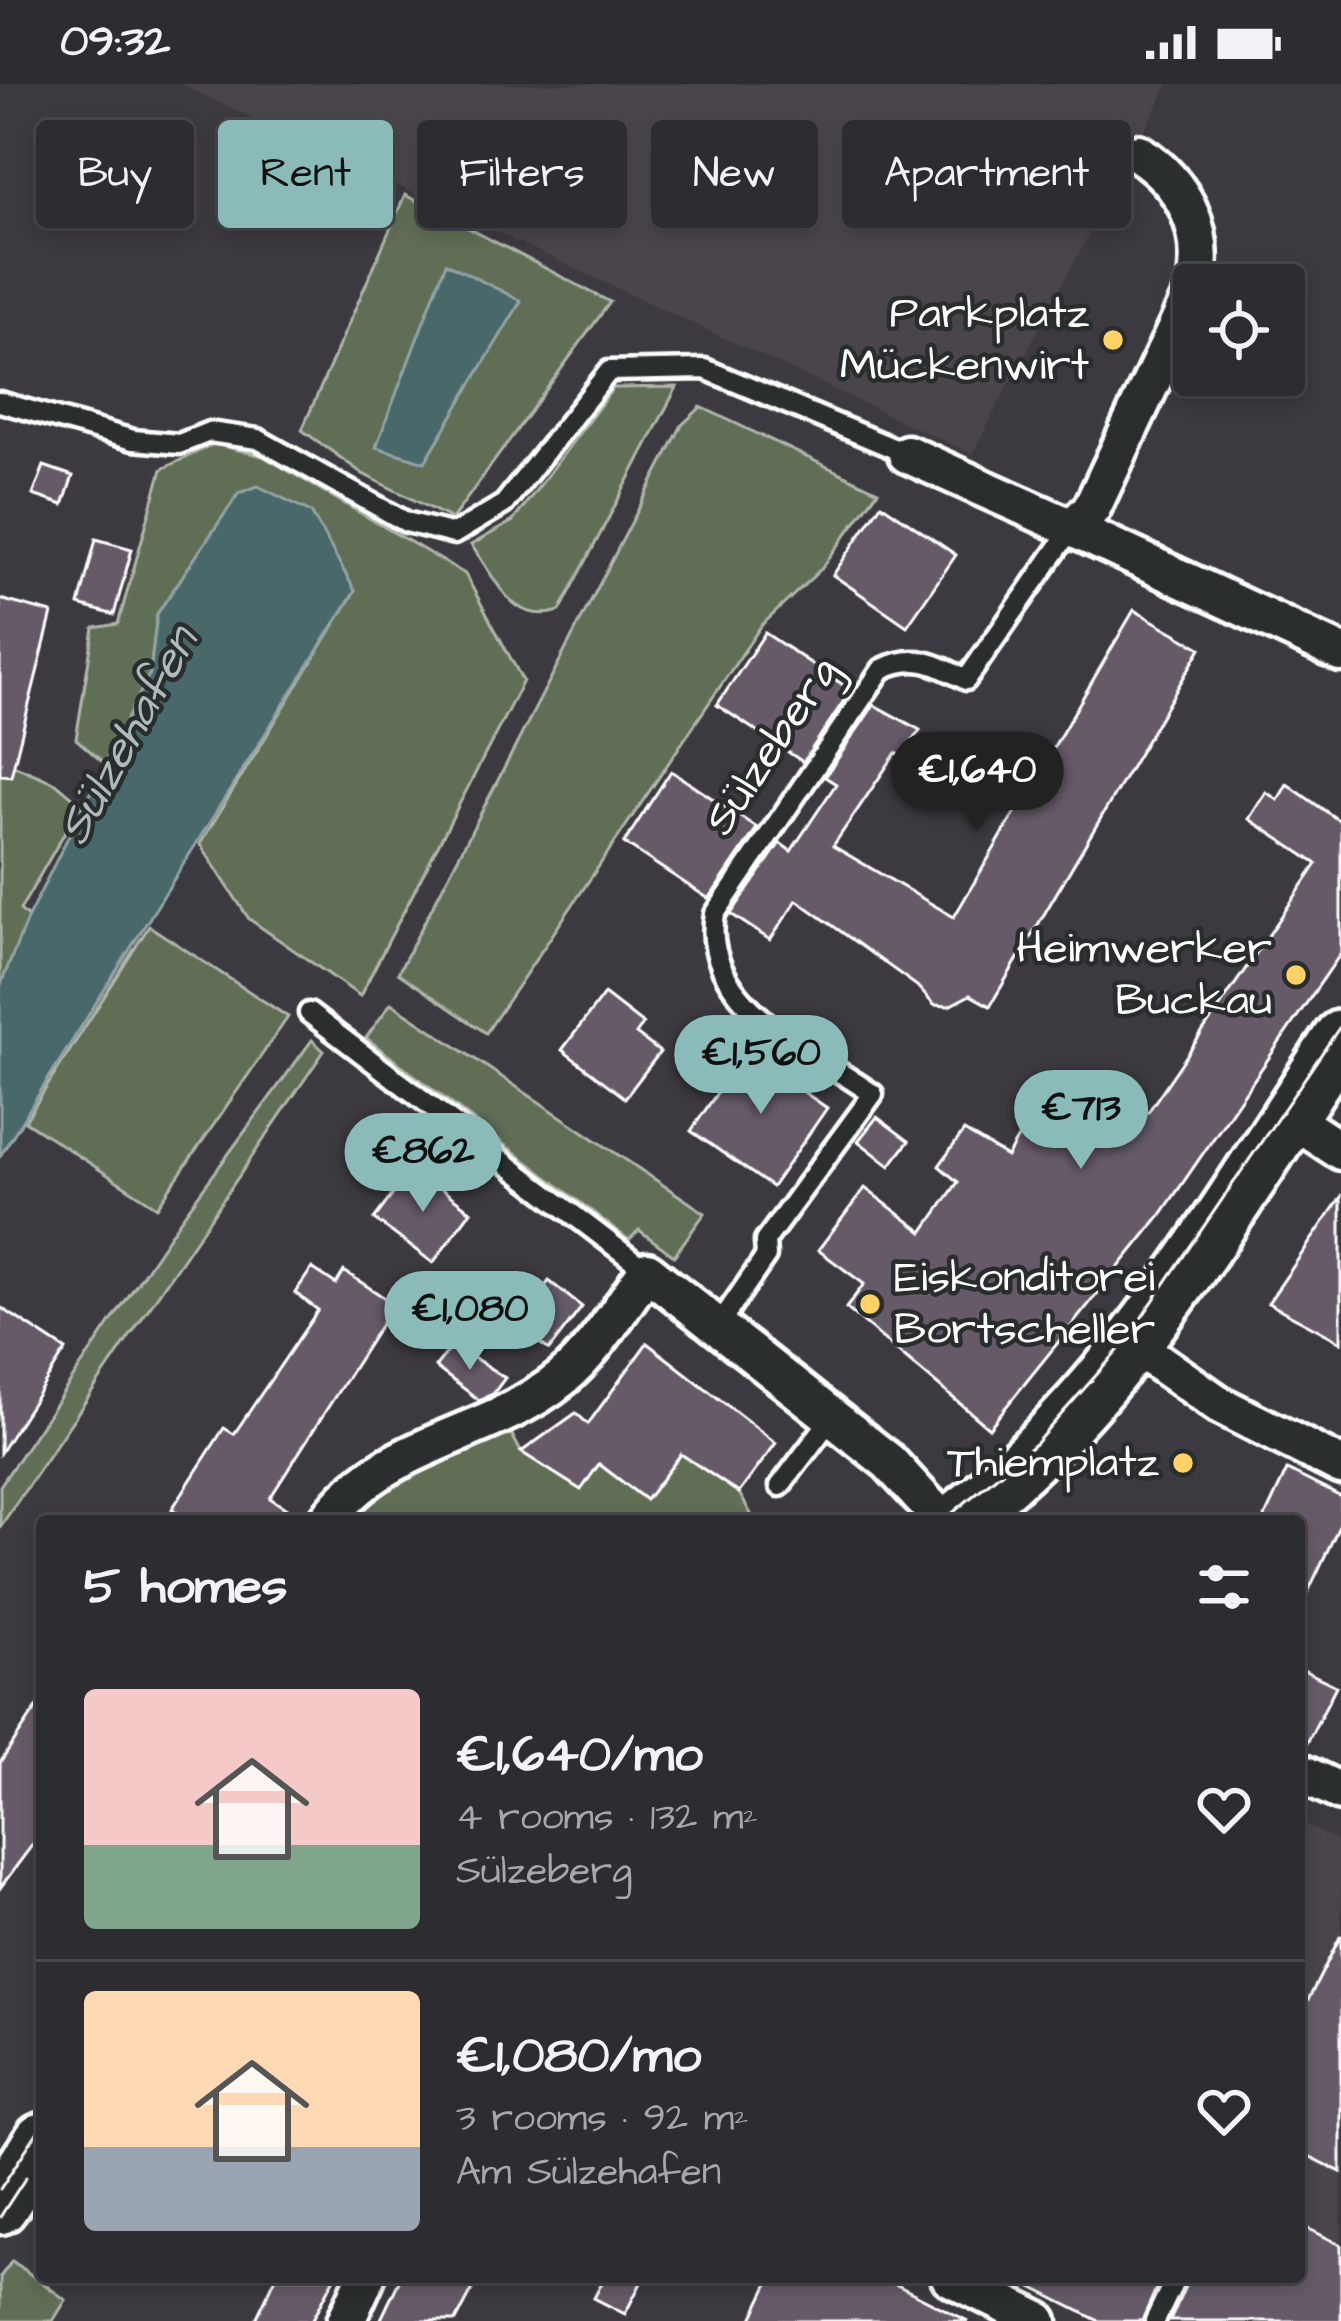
<!DOCTYPE html>
<html lang="en">
<head>
<meta charset="utf-8">
<style>
  body { margin:0; font-family:"Architects Daughter",sans-serif; background:#353438; color:#f1f3f6; height:100vh; display:flex; flex-direction:column; font-size:45px; white-space:nowrap }
  * { box-sizing:border-box; margin:0 }
  p { font-size:39px; color:#a7a7ab }
  .icon { flex:none; width:66px; height:66px; fill:none; stroke:currentColor; stroke-width:2; stroke-linecap:round; stroke-linejoin:round }
  .map { position:relative; flex:1; overflow:hidden }
  .drawer { position:absolute; left:36px; top:1431px; width:1269px; height:768px; display:flex; flex-direction:column; background:#2d2c30; border-radius:12px; box-shadow:0 6px 18px #0003,0 0 0 3px #48484c }
  .drawer>* { flex:none }
  .hud { position:absolute; left:36px; top:36px; width:1269px; height:108px; display:flex; gap:24px }
  .fabs { position:absolute; left:1173px; top:180px; display:grid; gap:24px }
  .fabs a { display:grid; place-items:center; width:132px; height:132px; border-radius:12px; background:#2d2c30; box-shadow:0 6px 18px #0003,0 0 0 3px #48484c; font-size:60px }
  .price { position:absolute; translate:-50% -102px; padding:0 27px; border-radius:42px; background:#8bbbb9; color:#111; font-size:39px; line-height:78px; filter:drop-shadow(0 3px 6px #0008) }
  .price::after { content:''; position:absolute; left:50%; top:72px; width:36px; height:27px; margin-left:-18px; background:inherit; clip-path:polygon(0 0,100% 0,50% 100%) }
  .price.current { background:#222; color:#fff }
  ul { padding:0; list-style:none }
  li { display:flex; align-items:center; gap:36px; height:300px; padding:0 48px }
  li+li { border-top:3px solid #48484c }
  li span { display:grid; place-items:center; flex:none; width:336px; height:240px; border-radius:12px; color:#555 }
  li>.icon { margin-inline-start:auto }
  span .icon { width:144px; height:144px; fill:#fffc; stroke-width:1 }
  li b { font-size:51px }
  h2 { display:flex; justify-content:space-between; align-items:center; height:144px; padding:0 48px; font-size:51px }
  .tag { padding:0 42px; border-radius:12px; background:#2d2c30; box-shadow:0 6px 18px #0003,0 0 0 3px #48484c; font-size:42px; line-height:108px }
  .tag.current { background:#8bbbb9; color:#111 }
  .status { display:flex; justify-content:space-between; align-items:center; height:84px; padding:0 60px; background:#2d2c30; direction:ltr }
  .status svg { height:33px; fill:currentColor }
  .map>svg:first-child { display:block }
</style>
</head>
<body>
<div class="status"><b>09:32</b><svg viewBox="0 0 49 12"><path d="M0 12V9h3v3zM5 12V6h3v6zM10 12V3h3v9zM15 12V0h3v12zM26 1h20v11H26zM47 4h2v5h-2z"/></svg></div>
<div class="map">
<svg width="1341" height="2237" viewBox="0 0 1341 2237">
  <rect width="100%" height="100%" fill="#3c3a40"/>
  <filter id="ink" filterUnits="userSpaceOnUse"><feTurbulence type="fractalNoise" baseFrequency=".00833" numOctaves="2"/><feDisplacementMap in="SourceGraphic" scale="24" xChannelSelector="R" yChannelSelector="G"/><feConvolveMatrix kernelMatrix="1 2 1 2 8 2 1 2 1" color-interpolation-filters="sRGB"/></filter>
  <g filter="url(#ink)">
    <!-- built -->
    <g fill="#49444c">
      <path d="M180,0H1169L972,370Z"/>
      <path d="M1299,1738L1341,1759V2161L1299,2140Z"/>
    </g>
    <!-- green -->
    <g fill="#606e56" stroke="#b0b6aa" stroke-width="3">
      <path d="M405,111L610,218L452,435L363,390L302,346Z"/>
      <path d="M677,303L560,527C511,542 498,496 471,461L513,437L613,304Z"/>
      <path d="M701,323L878,407L822,484L761,542L486,949L398,889L682,341Z"/>
      <path d="M214,360L263,372L465,490L523,597L360,912L249,835L200,760L355,507L239,409L157,530L150,589L105,680L76,655L94,544L118,540L162,385Z"/>
      <path d="M8,679L56,699L81,720L20,826L28,833L0,903V680Z"/>
      <path d="M149,842L288,933L157,1123L25,1037Z"/>
      <path d="M391,919L705,1129L674,1172L639,1146L629,1156L366,954Z"/>
      <path d="M312,956L324,967L0,1443V1402L180,1136Z"/>
      <path d="M502,1332L521,1368L580,1405L599,1380L646,1416L681,1370L739,1409L755,1437H327Z"/>
      <path d="M12,2177L66,2216L53,2237H0V2193Z"/>
    </g>
    <!-- water -->
    <g fill="#49676a" stroke="#92a4a6" stroke-width="3">
      <path d="M446,179L521,217L425,378L376,363Z"/>
      <path d="M258,402L311,428L355,507L0,1072V903L28,833L150,589L157,530L239,409Z"/>
    </g>
    <!-- building -->
    <g fill="#665a69" stroke="#fff" stroke-width="3">
      <path d="M44,382L73,392L63,421L33,411Z"/>
      <path d="M881,420L956,471L907,542L833,491Z"/>
      <path d="M96,455L132,465L114,531L79,521Z"/>
      <path d="M0,515L52,529L11,692L0,691Z"/>
      <path d="M1134,526L1201,564L990,922L970,911L949,922L934,921L917,902L797,816L770,856L731,830L780,759L791,767L836,700L825,693L874,621L920,646L902,672L896,669L833,762L954,833Z"/>
      <path d="M765,549L851,606L803,678L717,621Z"/>
      <path d="M671,687L757,744L709,815L624,759Z"/>
      <path d="M1287,700L1341,738V869L1160,1132L989,1344L846,1224L864,1200L818,1166L865,1104L923,1148L958,1098L939,1082L964,1047L1007,1073L1035,1024L1068,1045L1099,995L1148,1028L1317,780L1249,735L1266,708L1278,716Z"/>
      <path d="M604,910L643,940L636,950L660,968L625,1014L562,966Z"/>
      <path d="M745,968L775,988L784,975L810,993L801,1006L827,1024L772,1103L691,1047Z"/>
      <path d="M877,1033L909,1057L890,1082L858,1057Z"/>
      <path d="M413,1084L471,1127L433,1179L374,1135Z"/>
      <path d="M1341,1113V1258L1268,1219Z"/>
      <path d="M312,1184L336,1200L344,1187L394,1220L270,1414L305,1437H191L172,1425L224,1344L234,1350L318,1226L295,1209Z"/>
      <path d="M549,1197L582,1223L549,1266L515,1241Z"/>
      <path d="M0,1223L66,1266L0,1369Z"/>
      <path d="M647,1259L776,1359L739,1409L681,1370L646,1416L599,1380L581,1406L521,1368L576,1329L588,1340Z"/>
      <path d="M453,1260L505,1294L493,1310L479,1316L435,1283Z"/>
      <path d="M1287,1386L1341,1413V1438L1299,1527V1437H1263Z"/>
      <path d="M1299,1584L1336,1602L1303,1667L1299,1666Z"/>
      <path d="M42,1616V1748L0,1804V1679Z"/>
      <path d="M1341,1851V2088L1299,2067V1934Z"/>
      <path d="M1299,2140L1341,2161V2237H1170L1189,2193H1299Z"/>
      <path d="M276,2193H335L312,2237H255Z"/>
      <path d="M401,2193H479L456,2237H380Z"/>
      <path d="M605,2193H644L625,2230L594,2214Z"/>
      <path d="M772,2193H881L968,2237H751Z"/>
      <path d="M1012,2193H1149L1159,2198L1142,2237H1099Z"/>
    </g>
    <g fill="none" stroke-linecap="round" stroke-linejoin="round">
      <!-- lane casing -->
      <g stroke="#fff" stroke-width="27">
        <g id="lane">
          <path d="M0,318L133,356L179,360L209,348L258,355L406,438L454,450L504,420L609,287L705,285L907,370"/>
          <path d="M309,929L647,1187"/>
          <path d="M718,1242L766,1172L765,1157L873,1010C812,967 699,919 715,830L882,585C915,569 935,579 966,596L1072,444"/>
          <path d="M780,1402L833,1332"/>
          <path d="M1155,2237L1176,2193"/>
        </g>
      </g>
      <!-- street casing -->
      <g stroke="#fff" stroke-width="45">
        <g id="street">
          <path d="M1138,69C1184,99 1207,145 1196,201"/>
          <path d="M1194,207L1092,424L1072,444L1341,569"/>
          <path d="M907,370L1072,444"/>
          <path d="M1288,1032L1341,1067"/>
          <path d="M1133,1260L1220,1321L1341,1382"/>
          <path d="M327,1437C383,1357 488,1354 561,1295C595,1268 621,1222 647,1187L889,1378L943,1437"/>
          <path d="M1299,1688L1341,1708"/>
          <path d="M950,2193L1039,2237"/>
          <path d="M346,2237L366,2193"/>
        </g>
      </g>
      <!-- secondary casing -->
      <g stroke="#fff" stroke-width="63">
        <g id="secondary">
          <path d="M956,1437C1123,1311 1226,1125 1341,954"/>
          <path d="M0,2122L42,2057"/>
        </g>
      </g>
      <!-- lane -->
      <use href="#lane" stroke="#2a2d2e" stroke-width="18"/>
      <!-- street -->
      <use href="#street" stroke="#2a2d2e" stroke-width="36"/>
      <!-- secondary -->
      <use href="#secondary" stroke="#2a2d2e" stroke-width="54"/>
      <!-- tram -->
      <g stroke="#fff" stroke-width="3">
        <path d="M943,1437L1036,1359L1123,1261L1341,941"/>
        <path d="M0,2105L42,2041"/>
        <path d="M0,2133L26,2093"/>
      </g>
    </g>
  </g>
  <!-- markers -->
  <g fill="#ffd166" stroke="#2a2d2e" stroke-width="4.5">
    <circle cx="1113" cy="256" r="12"/>
    <circle cx="1296" cy="891" r="12"/>
    <circle cx="870" cy="1220" r="12"/>
    <circle cx="1183" cy="1379" r="12"/>
  </g>
  <g text-anchor="middle" dominant-baseline="central" stroke-width="9" stroke-linejoin="round" paint-order="stroke">
    <!-- poi labels -->
    <g font-size="45" fill="#fff" stroke="#2a2d2e" text-anchor="end">
      <text x="1089" y="230">Parkplatz<tspan x="1089" dy="52">Mückenwirt</tspan></text>
      <text x="1272" y="865">Heimwerker<tspan x="1272" dy="52">Buckau</tspan></text>
      <text x="894" y="1194" text-anchor="start">Eiskonditorei<tspan x="894" dy="52">Bortscheller</tspan></text>
      <text x="1159" y="1379">Thiemplatz</text>
    </g>
    <!-- street labels -->
    <g font-size="45" fill="#fff" stroke="#2a2d2e">
      <text transform="translate(772 662) rotate(-56)">Sülzeberg</text>
    </g>
    <!-- water labels -->
    <g font-size="48" font-style="italic" fill="#adbbbc" stroke="#2a2d2e">
      <text transform="translate(128 652) rotate(-61)">Sülzehafen</text>
    </g>
  </g>
</svg>
<div class="fabs">
<a><svg class="icon" aria-label="locate" viewBox="0 0 24 24"><circle cx="12" cy="12" r="6"/><path d="M12 2v4M12 18v4M2 12h4M18 12h4"/></svg></a>
</div>
<b class="price current" style="left:977px;top:750px">€1,640</b>
<b class="price" style="left:761px;top:1033px">€1,560</b>
<b class="price" style="left:1081px;top:1088px">€713</b>
<b class="price" style="left:423px;top:1131px">€862</b>
<b class="price" style="left:470px;top:1289px">€1,080</b>
<div class="hud">
<a class="tag">Buy</a>
<a class="tag current">Rent</a>
<a class="tag">Filters</a>
<a class="tag">New</a>
<a class="tag">Apartment</a>
</div>
<section class="drawer">
<h2>5 homes<svg class="icon" aria-label="filters" viewBox="0 0 24 24"><path d="M4 7h16M4 17h16"/><circle cx="9" cy="7" r="2"/><circle cx="15" cy="17" r="2"/></svg></h2>
<ul>
<li><span style="background:linear-gradient(#f6c9c9 65%,#7fa58c 0)"><svg class="icon" aria-label="home" viewBox="0 0 24 24"><path d="M3 11l9-7 9 7M6 9v11h12V9"/></svg></span><div><b>€1,640/mo</b><p>4 rooms · 132 m²</p><p>Sülzeberg</p></div><svg class="icon" aria-label="heart" viewBox="0 0 24 24"><path d="M12 20l-8-8c-3-5 5-10 8-4 3-6 11-1 8 4z"/></svg></li>
<li><span style="background:linear-gradient(#ffd9b3 65%,#9aa5b1 0)"><svg class="icon" aria-label="home" viewBox="0 0 24 24"><path d="M3 11l9-7 9 7M6 9v11h12V9"/></svg></span><div><b>€1,080/mo</b><p>3 rooms · 92 m²</p><p>Am Sülzehafen</p></div><svg class="icon" aria-label="heart" viewBox="0 0 24 24"><path d="M12 20l-8-8c-3-5 5-10 8-4 3-6 11-1 8 4z"/></svg></li>
</ul>
</section>
</div>
</body>
</html>
